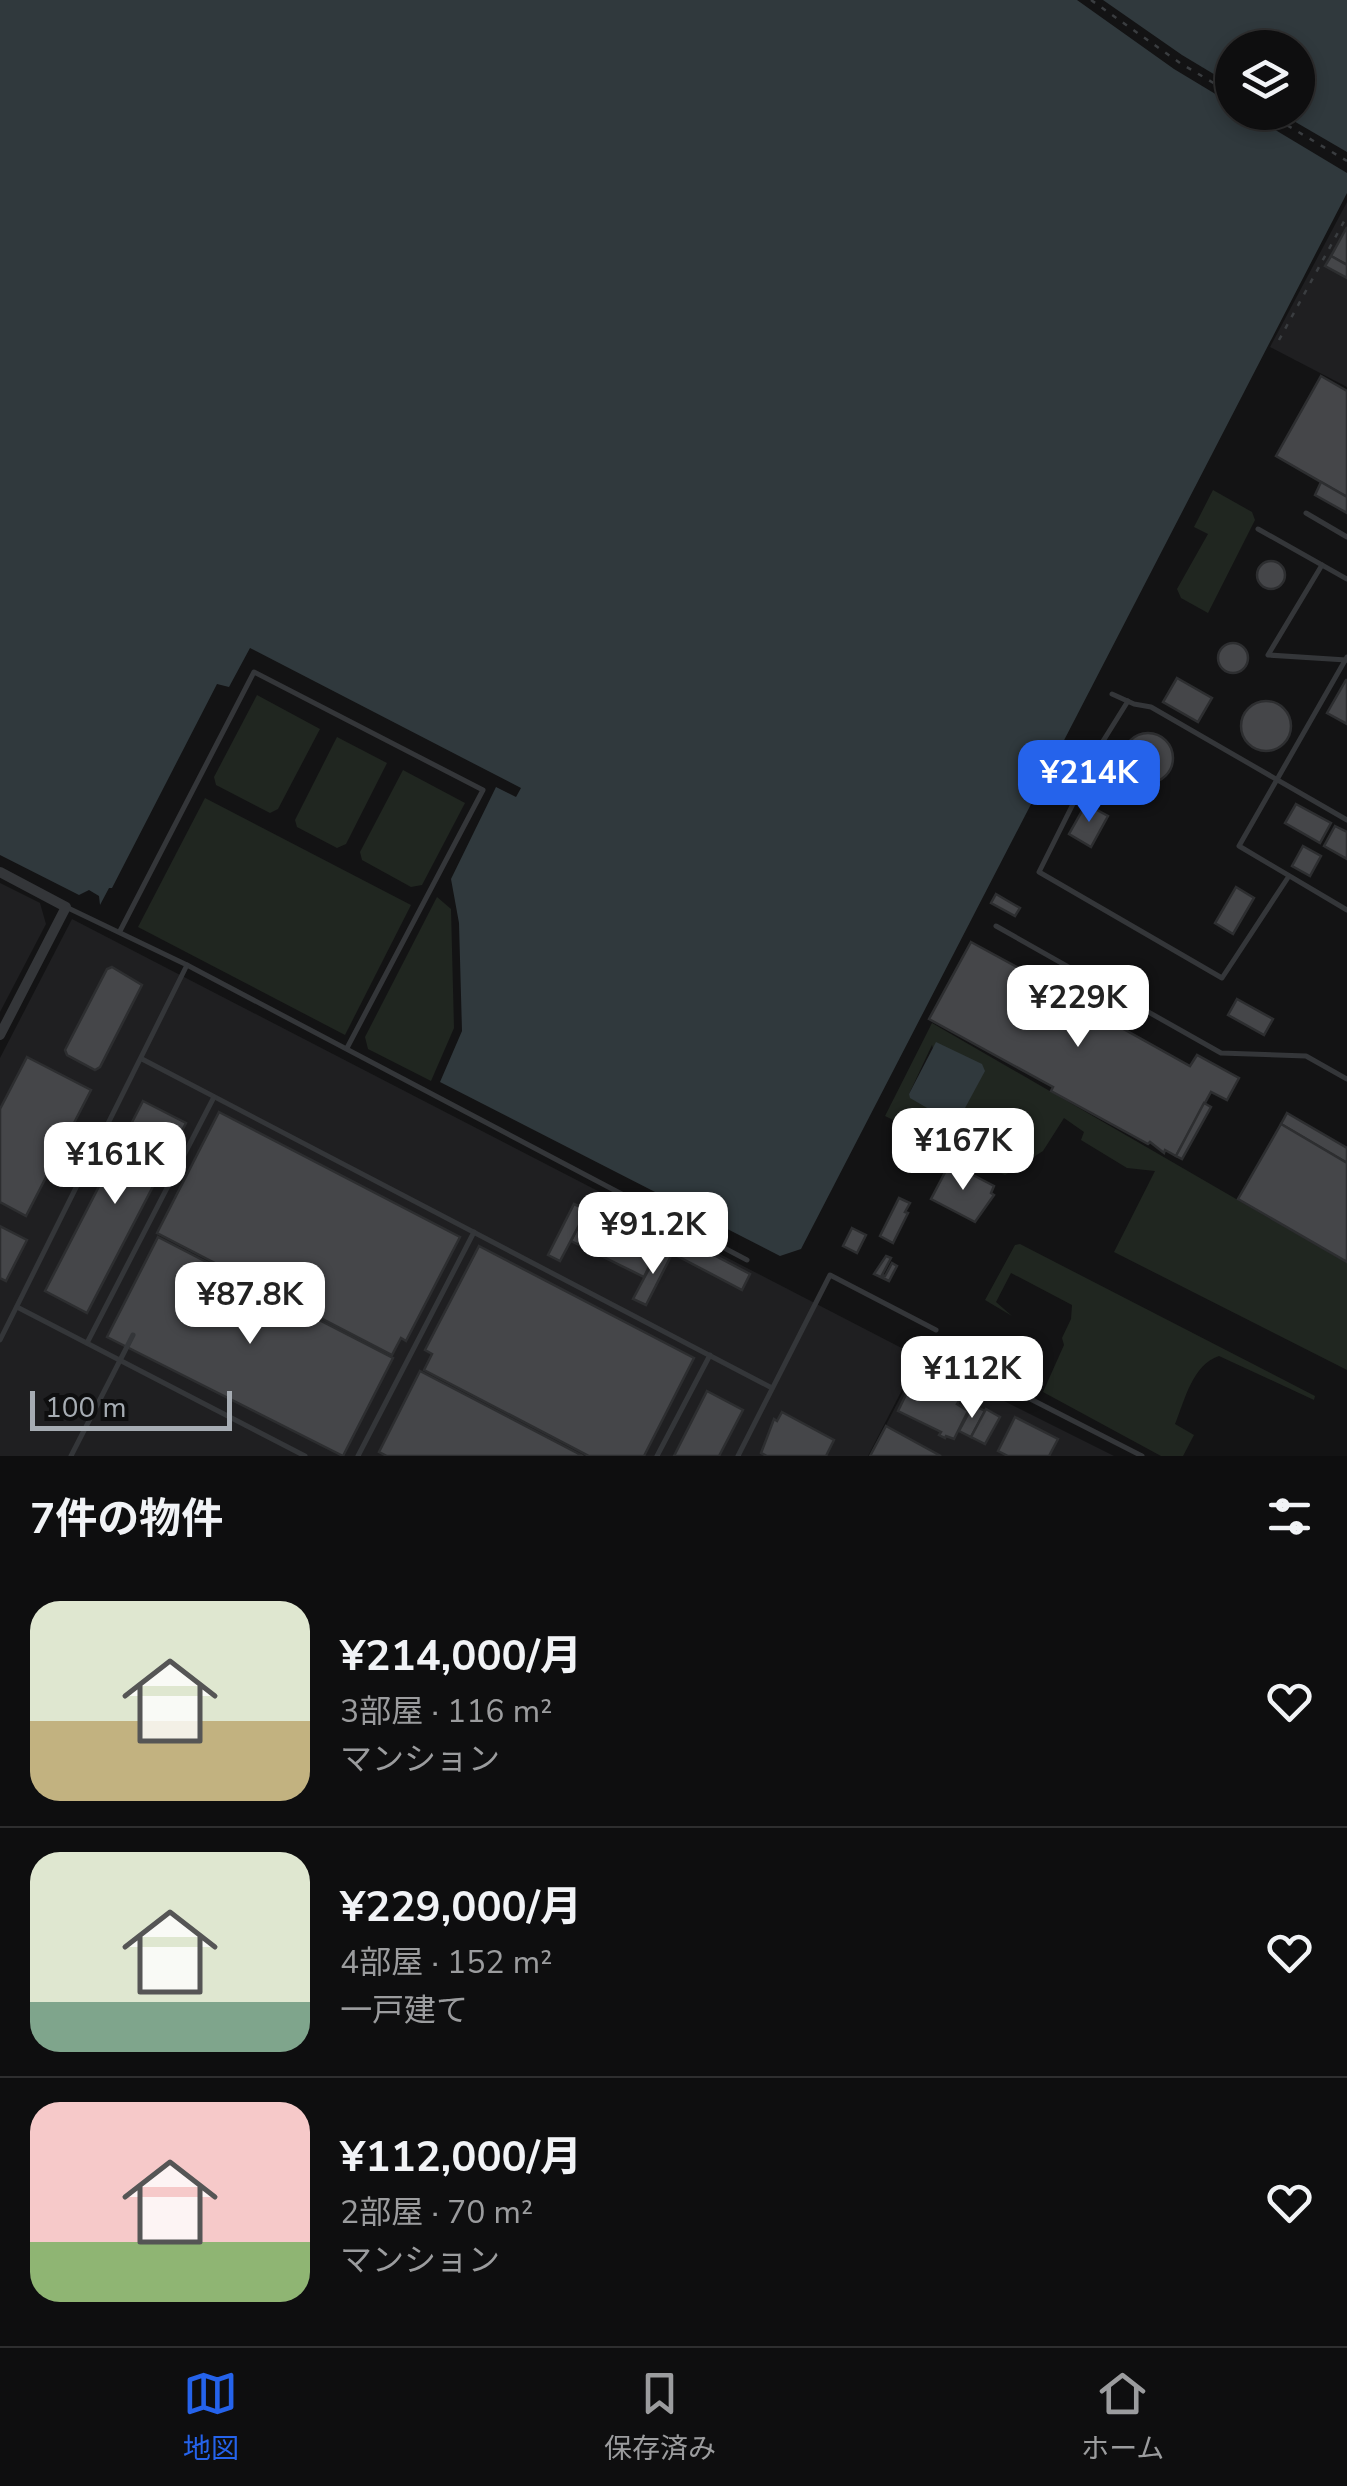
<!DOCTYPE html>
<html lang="ja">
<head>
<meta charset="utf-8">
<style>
  body { margin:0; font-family:"Nunito Sans","Noto Sans JP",sans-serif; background:#171718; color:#f1f3f6; height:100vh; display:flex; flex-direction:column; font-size:38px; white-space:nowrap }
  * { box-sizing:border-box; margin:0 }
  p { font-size:32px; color:#9b9c9e }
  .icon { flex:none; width:55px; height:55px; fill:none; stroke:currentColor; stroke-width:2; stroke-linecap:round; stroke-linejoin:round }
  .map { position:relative; height:1456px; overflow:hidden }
  .sheet { display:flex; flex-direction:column; background:#0e0e0f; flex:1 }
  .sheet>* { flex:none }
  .tools { position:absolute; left:1215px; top:30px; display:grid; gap:20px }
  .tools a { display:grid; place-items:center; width:100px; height:100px; border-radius:50%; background:#0e0e0f; box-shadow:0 5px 15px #0003,0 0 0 2px #2e2e2f; font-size:50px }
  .scale { position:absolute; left:30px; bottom:25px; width:202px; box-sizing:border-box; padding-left:10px; border:5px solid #a6acb3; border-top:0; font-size:28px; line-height:35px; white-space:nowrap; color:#a6acb3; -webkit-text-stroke:8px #0e0e0f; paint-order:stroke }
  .price { position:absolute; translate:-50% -85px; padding:0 22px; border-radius:20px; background:#fff; color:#222; font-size:32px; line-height:65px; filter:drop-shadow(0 2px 5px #0008) }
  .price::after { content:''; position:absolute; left:50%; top:60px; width:30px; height:22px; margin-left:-15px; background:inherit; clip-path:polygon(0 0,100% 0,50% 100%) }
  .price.on { background:#2563eb; color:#fff }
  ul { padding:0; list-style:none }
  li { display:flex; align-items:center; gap:30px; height:250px; padding:0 30px }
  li+li { border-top:2px solid #2e2e2f }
  li span { display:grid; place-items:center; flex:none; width:280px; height:200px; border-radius:30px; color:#555 }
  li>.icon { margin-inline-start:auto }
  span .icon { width:120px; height:120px; fill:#fffc; stroke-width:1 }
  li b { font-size:42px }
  h2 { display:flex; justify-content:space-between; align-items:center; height:120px; padding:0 30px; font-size:42px }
  .tabs { display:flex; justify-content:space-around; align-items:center; height:140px; border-top:2px solid #2e2e2f; background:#0e0e0f; font-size:28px; color:#9b9c9e }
  .tabs a { display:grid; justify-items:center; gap:5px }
  .tabs .on { color:#2563eb }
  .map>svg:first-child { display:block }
</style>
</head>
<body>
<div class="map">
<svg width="1347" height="1456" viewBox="0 0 1347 1456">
  <rect width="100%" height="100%" fill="#131314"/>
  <!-- built -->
  <g fill="#1f1f21">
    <path d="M1347,202V387L1270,347Z"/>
    <path d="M0,883L40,903L46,924L0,1012Z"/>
    <path d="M72,919L919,1357L868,1456H0V1058Z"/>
    <path d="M920,1359L1114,1456H870Z"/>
  </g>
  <!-- green -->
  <g fill="#202620" fill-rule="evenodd">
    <path d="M1213,490L1252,512L1255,520L1208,613L1181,598L1177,589L1208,534L1194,527Z"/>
    <path d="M257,695L320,729L278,809L270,813L216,785L214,777Z"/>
    <path d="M337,737L387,763L346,844L337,848L297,827L295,820Z"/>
    <path d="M403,770L465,803L422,885L411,887L362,860L360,852Z"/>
    <path d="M205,798L411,905L345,1035L138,927Z"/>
    <path d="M437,897L451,909L454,1028L431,1081L368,1049L365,1037Z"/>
    <path d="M932,1023L1347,1263V1370L1114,1252L1155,1171L1127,1168L1081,1140L1084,1132L1064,1118L1043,1151L1005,1175L885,1116ZM932,1045L953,1122L909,1094Z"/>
    <path d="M1020,1244L1315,1396L1314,1400L1219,1356C1192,1365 1185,1400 1175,1424L1194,1435L1183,1456H1161L1043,1392L1064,1345L1062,1338L1071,1319L1072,1305L1011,1273L996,1302L1012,1316L985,1300L1015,1245Z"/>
  </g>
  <!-- water -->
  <g fill="#30393d">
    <path d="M0,0H1077L1174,69L1232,104V112L1247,113L1347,173V193L801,1249L780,1256L440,1082L462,1031L459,923L451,879L496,787L516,797L521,788L250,648L229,687L217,684L112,888H109L100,905L99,896L89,890L79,895L0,855Z"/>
    <path d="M1103,0H1347V152L1280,113L1298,112V48H1232V85L1182,55Z"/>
    <path d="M936,1042L982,1064L985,1071L958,1121L953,1123L910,1098L909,1094Z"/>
  </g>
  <!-- building -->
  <g fill="#454649" stroke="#2d2e30" stroke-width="2.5">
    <path d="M1347,227V265L1331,256Z"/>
    <path d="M1331,256L1347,265V278L1325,266Z"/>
    <path d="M1321,376L1347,391V497L1276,456Z"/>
    <path d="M1321,482L1347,497V513L1315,495Z"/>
    <circle cx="1271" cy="575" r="14"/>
    <circle cx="1233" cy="658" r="15"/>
    <path d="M1177,678L1212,698L1198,722L1163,702Z"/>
    <path d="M1346,680H1347V724L1327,713Z"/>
    <circle cx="1266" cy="726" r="25"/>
    <circle cx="1148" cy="758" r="25"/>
    <path d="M1086,804L1108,816L1091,847L1069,834Z"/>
    <path d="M1296,804L1331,823L1320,843L1285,823Z"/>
    <path d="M1335,826L1347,832V859L1324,846Z"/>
    <path d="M1303,846L1321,856L1310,876L1292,866Z"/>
    <path d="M1236,887L1254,898L1233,934L1215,923Z"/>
    <path d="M996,894L1020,908L1015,916L991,903Z"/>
    <path d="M971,942L1048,984L1055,972L1076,983L1068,998L1190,1066L1197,1055L1239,1078L1227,1100L1211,1092L1176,1156L1165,1150L1164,1153L1150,1142L1148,1144L1051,1091L1053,1087L929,1019Z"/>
    <path d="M112,967L142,985L100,1067L95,1070L67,1055L65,1050L107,969Z"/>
    <path d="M1237,999L1273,1019L1264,1035L1228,1015Z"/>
    <path d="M27,1057L91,1090L26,1216L0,1202V1109Z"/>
    <path d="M143,1101L186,1123L87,1313L45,1291Z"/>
    <path d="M1204,1103L1211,1107L1182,1159L1176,1156Z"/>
    <path d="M219,1112L460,1237L406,1341L401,1338L392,1355L157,1233Z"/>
    <path d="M1287,1113L1347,1148V1163L1281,1124Z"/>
    <path d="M1281,1124L1347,1163V1262L1238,1199Z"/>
    <path d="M921,1136L936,1144L926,1162L911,1154Z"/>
    <path d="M950,1163L994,1186L991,1193L994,1195L975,1222L931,1199Z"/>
    <path d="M594,1196L666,1231L644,1277L571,1241Z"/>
    <path d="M899,1198L910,1203L905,1212L908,1213L893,1243L880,1236Z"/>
    <path d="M574,1204L587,1210L560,1261L548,1255Z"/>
    <path d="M0,1226L27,1240L6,1281L0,1278Z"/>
    <path d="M852,1228L866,1235L857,1253L843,1246Z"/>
    <path d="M670,1232L750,1274L742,1290L662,1248Z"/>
    <path d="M158,1237L393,1358L343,1456L107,1337Z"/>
    <path d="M479,1246L694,1358L644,1456H589L424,1370L432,1354L425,1350Z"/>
    <path d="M660,1248L672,1254L646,1305L633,1299Z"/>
    <path d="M886,1256L891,1258L882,1275L885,1276L892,1263L897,1266L889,1281L874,1274Z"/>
    <path d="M420,1371L583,1456H387L379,1452Z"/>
    <path d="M917,1372L940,1383L944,1377L966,1390L957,1404L968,1411L954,1439L946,1436L945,1438L939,1435L941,1432L898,1411Z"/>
    <path d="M707,1391L743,1410L719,1456H674Z"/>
    <path d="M973,1405L985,1411L971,1437L959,1431Z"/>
    <path d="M986,1409L1000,1417L985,1444L971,1437Z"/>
    <path d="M782,1412L834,1440L826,1456H767L761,1453L774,1419L777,1421Z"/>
    <path d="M1015,1417L1058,1439L1049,1456H1008L998,1451Z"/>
    <path d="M886,1426L941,1456H870Z"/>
  </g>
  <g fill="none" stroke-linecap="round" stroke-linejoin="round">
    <!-- path -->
    <g stroke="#3a3d40" stroke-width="2.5" stroke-dasharray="5 8" stroke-linecap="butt">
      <path d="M1091,0L1180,63L1232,94"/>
      <path d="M1265,112L1347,161"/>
      <path d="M1279,340L1347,216"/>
    </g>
    <!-- lane -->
    <g stroke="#343639" stroke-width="5">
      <path d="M1306,513L1347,537"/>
      <path d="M1258,529L1347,579"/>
      <path d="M1322,565L1268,655L1346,660"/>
      <path d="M1347,657L1239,846L1347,910"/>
      <path d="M1112,694L1134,704L1151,707L1347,820"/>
      <path d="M1128,701L1090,762V770L1039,872L1222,978L1289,876"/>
      <path d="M66,907L187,965L747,1260"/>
      <path d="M996,926L1221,1053L1306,1056L1347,1079"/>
      <path d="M120,931L254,672L483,790L347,1048"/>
      <path d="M142,1059L772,1388"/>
      <path d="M17,1307L305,1456"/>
      <path d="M0,1340L187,965"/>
      <path d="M87,1343L214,1097"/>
      <path d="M962,1364L1142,1456"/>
      <path d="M358,1456L474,1232"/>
      <path d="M657,1456L710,1355"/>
      <path d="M738,1456L830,1275L936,1330"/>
    </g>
    <!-- street -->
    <path stroke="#343639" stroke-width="10" d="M0,872L66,907L0,1035"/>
    <!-- lane-bridge -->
    <path stroke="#343639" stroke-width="5" d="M71,1456L133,1335"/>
  </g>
</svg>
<div class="tools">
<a><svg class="icon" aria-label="layers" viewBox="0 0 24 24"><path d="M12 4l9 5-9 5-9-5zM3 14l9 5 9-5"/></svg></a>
</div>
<div class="scale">100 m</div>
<b class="price on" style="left:1089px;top:825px">¥214K</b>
<b class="price" style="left:1078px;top:1050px">¥229K</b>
<b class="price" style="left:963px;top:1193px">¥167K</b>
<b class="price" style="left:115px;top:1207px">¥161K</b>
<b class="price" style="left:653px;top:1277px">¥91.2K</b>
<b class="price" style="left:250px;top:1347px">¥87.8K</b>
<b class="price" style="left:972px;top:1421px">¥112K</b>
</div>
<section class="sheet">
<h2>7件の物件<svg class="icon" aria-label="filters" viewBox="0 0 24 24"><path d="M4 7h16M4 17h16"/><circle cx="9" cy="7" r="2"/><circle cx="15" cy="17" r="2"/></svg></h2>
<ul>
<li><span style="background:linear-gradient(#dfe7d0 60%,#c2b280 0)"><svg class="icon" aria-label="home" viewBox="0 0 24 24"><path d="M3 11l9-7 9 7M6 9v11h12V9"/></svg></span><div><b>¥214,000/月</b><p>3部屋 · 116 m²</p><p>マンション</p></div><svg class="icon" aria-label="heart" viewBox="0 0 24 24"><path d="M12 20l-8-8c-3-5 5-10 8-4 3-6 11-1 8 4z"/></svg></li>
<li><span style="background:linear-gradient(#dfe7d0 75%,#7fa58c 0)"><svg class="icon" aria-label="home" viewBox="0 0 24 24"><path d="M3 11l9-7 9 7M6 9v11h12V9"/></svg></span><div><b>¥229,000/月</b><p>4部屋 · 152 m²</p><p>一戸建て</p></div><svg class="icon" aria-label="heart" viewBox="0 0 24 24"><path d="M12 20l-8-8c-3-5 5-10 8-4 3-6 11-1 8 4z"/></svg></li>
<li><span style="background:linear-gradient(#f6c9c9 70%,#8fb573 0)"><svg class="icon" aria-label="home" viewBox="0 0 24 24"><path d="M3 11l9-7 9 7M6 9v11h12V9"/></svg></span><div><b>¥112,000/月</b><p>2部屋 · 70 m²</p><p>マンション</p></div><svg class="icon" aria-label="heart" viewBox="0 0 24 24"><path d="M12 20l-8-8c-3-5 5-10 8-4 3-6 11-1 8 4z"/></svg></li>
</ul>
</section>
<nav class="tabs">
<a class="on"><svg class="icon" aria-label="map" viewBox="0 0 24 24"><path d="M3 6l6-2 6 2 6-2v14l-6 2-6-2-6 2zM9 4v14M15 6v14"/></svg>地図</a>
<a><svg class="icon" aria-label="saved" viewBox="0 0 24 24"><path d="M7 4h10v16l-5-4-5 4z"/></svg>保存済み</a>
<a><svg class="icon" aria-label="home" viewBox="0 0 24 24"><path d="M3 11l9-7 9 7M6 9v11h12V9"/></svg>ホーム</a>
</nav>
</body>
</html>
